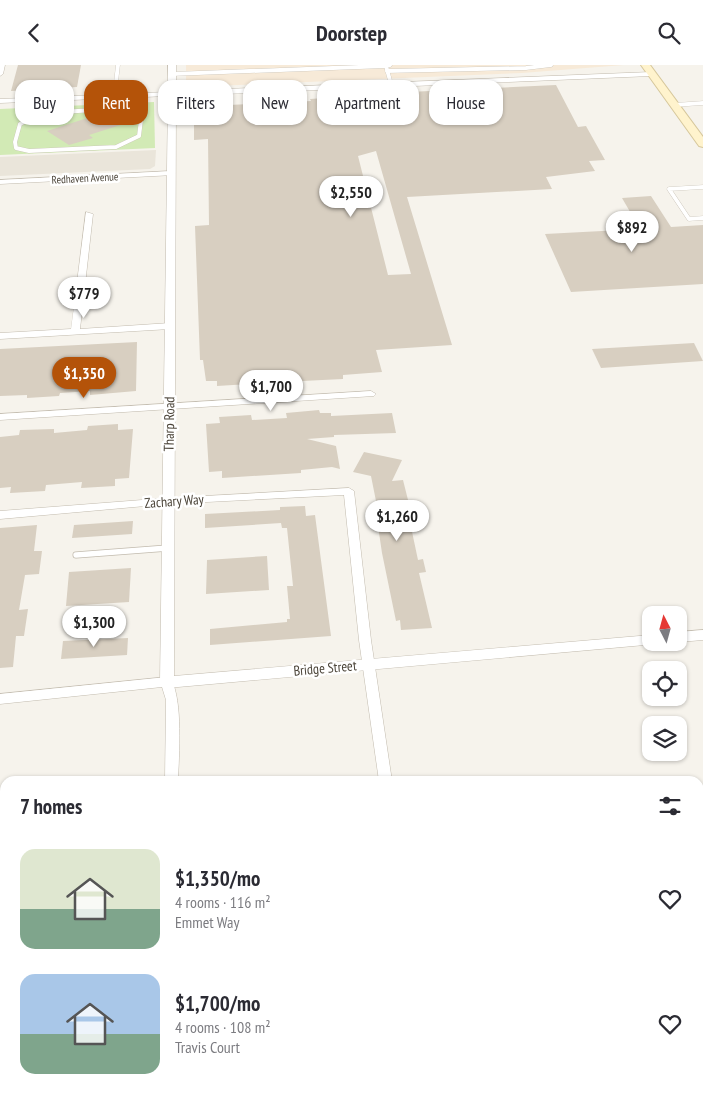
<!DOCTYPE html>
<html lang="en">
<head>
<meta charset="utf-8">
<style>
  body { margin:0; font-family:"PT Sans Narrow",sans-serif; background:#f7f7f7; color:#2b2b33; height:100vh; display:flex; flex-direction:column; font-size:19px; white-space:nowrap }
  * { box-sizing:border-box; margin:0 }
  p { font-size:16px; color:#7c7c81 }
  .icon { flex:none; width:28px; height:28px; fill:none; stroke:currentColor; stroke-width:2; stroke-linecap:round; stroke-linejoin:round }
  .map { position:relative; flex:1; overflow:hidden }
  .details { position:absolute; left:0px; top:711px; width:704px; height:321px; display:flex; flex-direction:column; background:#fff; border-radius:15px 15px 0 0; box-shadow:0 1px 4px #0004 }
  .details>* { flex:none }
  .top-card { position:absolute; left:15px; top:15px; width:674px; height:45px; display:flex; gap:10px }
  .needle { width:32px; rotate:354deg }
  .tools { position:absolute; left:642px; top:541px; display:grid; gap:10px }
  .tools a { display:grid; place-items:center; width:45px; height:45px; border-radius:10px; background:#fff; box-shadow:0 1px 4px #0004; font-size:25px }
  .price { position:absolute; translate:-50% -42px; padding:0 11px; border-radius:18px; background:#fff; color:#222; font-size:16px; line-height:32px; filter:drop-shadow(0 1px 2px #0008) }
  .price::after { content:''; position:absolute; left:50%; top:30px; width:15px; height:11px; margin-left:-8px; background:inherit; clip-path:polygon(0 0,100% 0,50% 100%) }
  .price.active { background:#b45309; color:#fff }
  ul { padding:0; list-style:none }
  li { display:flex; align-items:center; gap:15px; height:125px; padding:0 20px }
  li span { display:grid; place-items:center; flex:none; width:140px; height:100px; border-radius:15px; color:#555 }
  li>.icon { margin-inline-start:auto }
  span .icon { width:60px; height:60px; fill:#fffc; stroke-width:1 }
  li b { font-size:21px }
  h2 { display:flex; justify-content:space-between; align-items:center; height:60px; padding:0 20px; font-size:21px }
  .pill { padding:0 18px; border-radius:15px; background:#fff; box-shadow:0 1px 4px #0004; font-size:18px; line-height:45px }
  .pill.active { background:#b45309; color:#fff }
  header { display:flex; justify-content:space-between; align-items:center; height:65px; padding:0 20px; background:#fff; font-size:22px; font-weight:600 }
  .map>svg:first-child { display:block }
</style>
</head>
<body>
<header><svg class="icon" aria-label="back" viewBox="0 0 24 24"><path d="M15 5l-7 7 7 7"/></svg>Doorstep<svg class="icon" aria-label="search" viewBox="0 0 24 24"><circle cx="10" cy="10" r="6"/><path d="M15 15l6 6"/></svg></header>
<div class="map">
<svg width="703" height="1032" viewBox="0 0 703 1032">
  <rect width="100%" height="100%" fill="#f6f3ec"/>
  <!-- residential -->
  <path fill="#eae5da" d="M156,85L155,101L150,104L0,111V92Z"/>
  <!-- commercial -->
  <path fill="#f7ead8" d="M186,0H624L522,8L192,22L186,20Z"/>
  <!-- green -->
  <path fill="#d2eab5" d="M154,37L155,83L0,90V44Z"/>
  <!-- building -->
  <g fill="#d8cfc1" fill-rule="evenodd">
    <path d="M18,0H81L77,22L11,26Z"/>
    <path d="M556,20L578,62L586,61L605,95L589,96L595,106L546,112L552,124L407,132L452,280L376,285L382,307L343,310V314L282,317V313L249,315V319L217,321V316H206L203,295H200L195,161L209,160L208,74L194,75V37H206V41L272,38L311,36L310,34L324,33L323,31ZM376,86L411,209L388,210L358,91Z"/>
    <path d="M103,48H115L130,57L89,70L93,73L69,80L47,66Z"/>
    <path d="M651,131L671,162L703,160V219L571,227L545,169L640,164L622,133Z"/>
    <path d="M137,277L136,326L90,330V326L60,328L59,331L27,333V330L0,331V284Z"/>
    <path d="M694,278L703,296L601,303L592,284Z"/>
    <path d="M319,345L320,348H331V351L392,348L396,368L334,370V372L307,374L336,381L340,404L332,402L301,405V408L222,413V406L209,407L206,359L220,358L219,352L251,350L252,355L287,353L286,348Z"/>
    <path d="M118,359V365L133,364L129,413L115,414V421L81,423L82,417L46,420L45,426L10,428L11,422L0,423V372L19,370L20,365L54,364V368L87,365L88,361Z"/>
    <path d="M364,387L402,395L392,416L403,415L408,435L404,436L408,462H411L418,495L423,494L426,507L419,508L432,563L401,565L400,555L396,556L382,488L375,441H377L371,411L353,407Z"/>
    <path d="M305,441L306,451L315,450L331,571L210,580V564L287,557V554H290L287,521H293L287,463H282L281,458L205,463V449L280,445V442Z"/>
    <path d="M133,456L132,469L72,473L74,460Z"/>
    <path d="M37,460L34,486H42L39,509L25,510L19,545L28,544L24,571H16L13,602L0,603V463Z"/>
    <path d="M267,491L269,525L206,529L207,495Z"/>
    <path d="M131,503L129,537L66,541L69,507Z"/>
    <path d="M128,573L127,590L61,594L63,576Z"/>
  </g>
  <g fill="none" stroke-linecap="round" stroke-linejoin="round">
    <!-- service-far1 casing -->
    <g stroke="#c2bbae" stroke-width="4.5">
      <g id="service-far1">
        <path d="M390,0L386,1L391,19"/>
        <path d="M387,6L526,3L551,0"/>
        <path d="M172,9L386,1"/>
        <path d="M116,17L118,0"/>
        <path d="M674,40L703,38"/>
        <path d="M131,43L142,47L139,71L116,82L29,86L16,83L15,77L20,59L42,48Z"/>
        <path d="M70,45L72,33"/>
        <path d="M703,122L669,124L689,154L703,153"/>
      </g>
    </g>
    <!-- service casing -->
    <g stroke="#c2bbae" stroke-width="7">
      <path id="service" d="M76,490L168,483"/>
    </g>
    <!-- minor casing -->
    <g stroke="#c2bbae" stroke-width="1">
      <g id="minor">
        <path d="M0,0H5L3,9L0,11Z"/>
        <path d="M171,106L175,108L174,110L0,119V115Z"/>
        <path d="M86,147L93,149L80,264L170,258L174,261L170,264L0,274V268L71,264Z"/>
        <path d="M371,326L376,329L374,331L0,355V349Z"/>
        <path d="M349,423L354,426L371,575L392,716H379L359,575L344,430L168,439L0,454V446L168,433Z"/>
        <path d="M167,612L171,614C183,636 179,690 178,716H165L166,635L162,622L0,639V629Z"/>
        <rect x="699" y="744" width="4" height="12"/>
        <rect x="164" y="1028" width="16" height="4"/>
        <rect x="427" y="1028" width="16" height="4"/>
        <path d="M677,1028H693L695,1032H679Z"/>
      </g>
    </g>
    <!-- tertiary casing -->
    <g stroke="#c2bbae" stroke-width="1">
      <g id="tertiary">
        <path d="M168,0H176V26L651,7L655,9L651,11L176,31L174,611L651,570V578L656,579L167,623L162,621L160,617L168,31L0,38V34L168,27Z"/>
        <path d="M703,565V575L679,577V567Z"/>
      </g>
    </g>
    <!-- secondary casing -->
    <g stroke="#d6c79b" stroke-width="2">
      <path id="secondary" d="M641,0H650L703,72V82L699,81Z"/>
    </g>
    <!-- service-far1 -->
    <use href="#service-far1" stroke="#fff" stroke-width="4"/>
    <!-- service -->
    <use href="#service" stroke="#fff" stroke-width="5.5"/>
    <!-- minor -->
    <use href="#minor" fill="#fff" fill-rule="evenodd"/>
    <!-- tertiary -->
    <use href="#tertiary" fill="#fff" fill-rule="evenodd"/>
    <!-- secondary -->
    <use href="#secondary" fill="#fff3cd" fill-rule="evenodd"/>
  </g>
  <g text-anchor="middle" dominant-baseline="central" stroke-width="5" stroke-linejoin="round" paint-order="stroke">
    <!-- far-street labels -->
    <g font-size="11" fill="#4b4439" stroke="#fff">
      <text transform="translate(85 113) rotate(-3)">Redhaven Avenue</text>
    </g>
    <!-- street labels -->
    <g font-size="14" fill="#4b4439" stroke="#fff">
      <text transform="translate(169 359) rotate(-89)">Tharp Road</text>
      <text transform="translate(174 436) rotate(-4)">Zachary Way</text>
      <text transform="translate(325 603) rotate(-5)">Bridge Street</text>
    </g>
  </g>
</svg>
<div class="tools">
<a><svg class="needle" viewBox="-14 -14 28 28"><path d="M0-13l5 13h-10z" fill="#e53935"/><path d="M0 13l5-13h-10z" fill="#7c7c81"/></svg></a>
<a><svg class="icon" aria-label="locate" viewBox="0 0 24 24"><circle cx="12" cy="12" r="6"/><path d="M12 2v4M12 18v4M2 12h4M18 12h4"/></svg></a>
<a><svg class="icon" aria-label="layers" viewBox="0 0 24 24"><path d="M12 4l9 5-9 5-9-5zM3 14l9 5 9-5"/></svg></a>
</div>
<b class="price" style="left:351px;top:153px">$2,550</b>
<b class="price" style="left:632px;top:188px">$892</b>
<b class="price" style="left:84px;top:254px">$779</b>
<b class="price active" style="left:84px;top:334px">$1,350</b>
<b class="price" style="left:271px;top:347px">$1,700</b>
<b class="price" style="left:397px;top:477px">$1,260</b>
<b class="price" style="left:94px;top:583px">$1,300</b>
<div class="top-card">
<a class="pill">Buy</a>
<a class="pill active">Rent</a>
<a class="pill">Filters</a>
<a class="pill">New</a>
<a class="pill">Apartment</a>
<a class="pill">House</a>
</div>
<section class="details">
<h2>7 homes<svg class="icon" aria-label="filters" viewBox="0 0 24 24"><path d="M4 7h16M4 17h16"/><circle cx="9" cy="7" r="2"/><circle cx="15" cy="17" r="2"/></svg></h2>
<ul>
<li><span style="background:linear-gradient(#dfe7d0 60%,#7fa58c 0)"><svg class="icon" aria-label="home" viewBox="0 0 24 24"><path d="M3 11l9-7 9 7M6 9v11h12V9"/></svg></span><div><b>$1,350/mo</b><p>4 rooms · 116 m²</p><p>Emmet Way</p></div><svg class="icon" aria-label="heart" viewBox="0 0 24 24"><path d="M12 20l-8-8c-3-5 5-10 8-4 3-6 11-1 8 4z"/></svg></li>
<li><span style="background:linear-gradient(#a9c7e8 60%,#7fa58c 0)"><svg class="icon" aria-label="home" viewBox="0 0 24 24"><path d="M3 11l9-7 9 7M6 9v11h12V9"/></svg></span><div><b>$1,700/mo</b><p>4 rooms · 108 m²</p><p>Travis Court</p></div><svg class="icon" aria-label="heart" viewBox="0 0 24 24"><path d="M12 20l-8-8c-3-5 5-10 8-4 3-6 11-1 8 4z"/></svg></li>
</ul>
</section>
</div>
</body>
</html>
